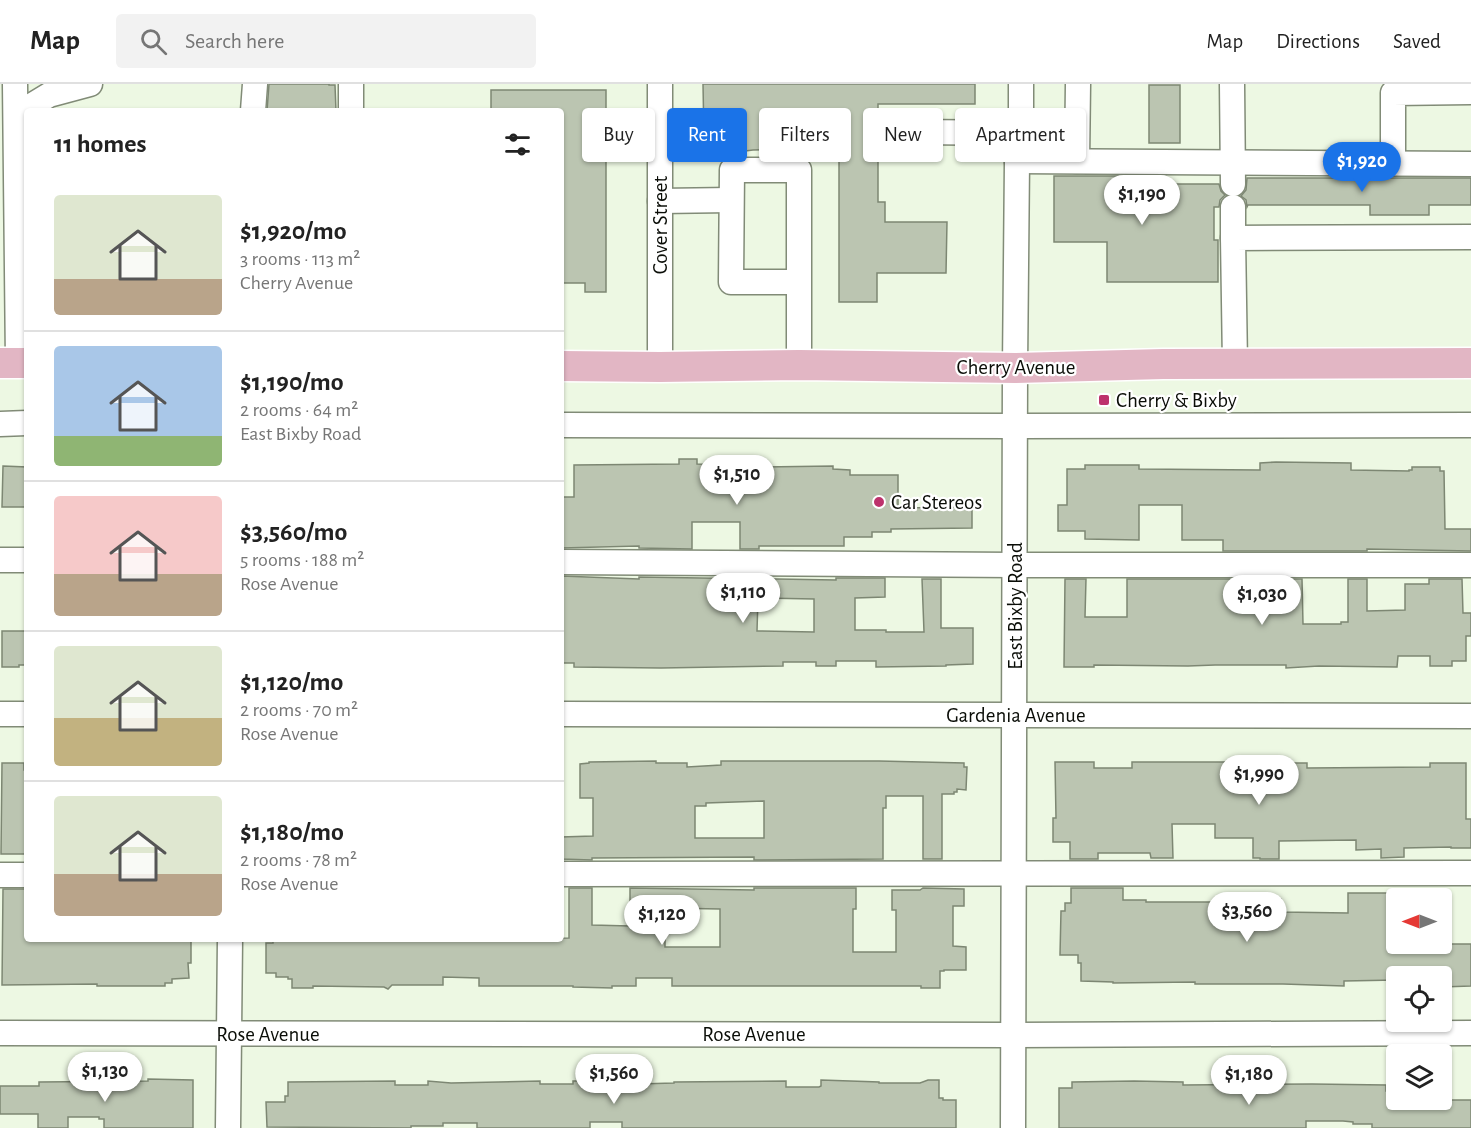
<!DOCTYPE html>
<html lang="en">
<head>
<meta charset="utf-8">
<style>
  body { margin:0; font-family:"Alegreya Sans",sans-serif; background:#f2f2f2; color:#222; height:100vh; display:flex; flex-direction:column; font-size:22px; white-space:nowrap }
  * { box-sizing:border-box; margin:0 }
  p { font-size:20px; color:#767676 }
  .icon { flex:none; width:33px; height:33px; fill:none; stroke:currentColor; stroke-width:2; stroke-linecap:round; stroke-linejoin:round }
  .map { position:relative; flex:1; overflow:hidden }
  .sheet { position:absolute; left:24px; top:24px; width:540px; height:834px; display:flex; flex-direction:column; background:#fff; border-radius:6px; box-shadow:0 2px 4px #0004 }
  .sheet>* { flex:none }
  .guide { position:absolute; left:582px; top:24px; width:570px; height:54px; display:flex; gap:12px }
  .needle { width:39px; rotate:270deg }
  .tools { position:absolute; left:1386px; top:804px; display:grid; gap:12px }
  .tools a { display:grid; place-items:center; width:66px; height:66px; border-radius:6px; background:#fff; box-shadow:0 2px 4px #0004; font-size:30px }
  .price { position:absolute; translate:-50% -51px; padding:0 14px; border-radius:21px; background:#fff; color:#222; font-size:20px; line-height:39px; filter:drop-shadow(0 2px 3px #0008) }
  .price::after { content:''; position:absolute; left:50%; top:36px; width:18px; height:14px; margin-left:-9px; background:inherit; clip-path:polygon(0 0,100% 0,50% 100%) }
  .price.on { background:#1a73e8; color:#fff }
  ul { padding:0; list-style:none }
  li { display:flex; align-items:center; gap:18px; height:150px; padding:0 30px }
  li+li { border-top:2px solid #e0e0e0 }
  li span { display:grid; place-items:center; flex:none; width:168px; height:120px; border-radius:6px; color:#555 }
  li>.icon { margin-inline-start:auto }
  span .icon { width:72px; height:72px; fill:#fffc; stroke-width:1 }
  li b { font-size:26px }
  h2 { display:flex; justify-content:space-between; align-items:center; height:72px; padding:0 30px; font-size:26px }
  .tag { padding:0 21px; border-radius:6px; background:#fff; box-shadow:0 2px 4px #0004; font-size:21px; line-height:54px }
  .tag.on { background:#1a73e8; color:#fff }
  header { display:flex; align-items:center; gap:36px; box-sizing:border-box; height:84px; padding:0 30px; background:#fff; border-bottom:2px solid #e0e0e0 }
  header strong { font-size:28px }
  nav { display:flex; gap:33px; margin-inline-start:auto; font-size:21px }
  .search { width:420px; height:54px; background:#f2f2f2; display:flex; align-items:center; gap:15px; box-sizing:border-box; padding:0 21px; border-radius:6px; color:#767676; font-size:22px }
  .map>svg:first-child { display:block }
</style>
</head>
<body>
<header>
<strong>Map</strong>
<div class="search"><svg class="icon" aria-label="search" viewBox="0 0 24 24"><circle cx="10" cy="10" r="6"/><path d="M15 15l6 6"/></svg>Search here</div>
<nav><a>Map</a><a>Directions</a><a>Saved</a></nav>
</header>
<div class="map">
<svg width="1471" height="1044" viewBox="0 0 1471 1044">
  <rect width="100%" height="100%" fill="#edf8e3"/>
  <!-- building -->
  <g fill="#bbc5b1" stroke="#7d8773" stroke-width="1.5" fill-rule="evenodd">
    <path d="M269,0H329V1H335L336,27H267Z"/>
    <path d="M703,0H975V20H878V118H885V138H947L946,189H877V218H839V73H806L792,72V65L753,66L737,68L729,67V56H704Z"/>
    <rect x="1149" y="1" width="31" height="58"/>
    <path d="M491,6H606V208H585V199H561V27H491Z"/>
    <path d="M1054,92H1128V98H1142V100H1219L1221,107L1225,111L1220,116L1219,123H1214V156H1218V198H1107V158H1054Z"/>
    <path d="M1247,94H1471V121H1429V131H1370V121H1248L1247,123L1246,116L1241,112L1246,106Z"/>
    <path d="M679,375H697V380L758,381V383L833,382V385L850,386V391H898V424L972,423V444L891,445V448H872V453H844V462H759V465H740V438H692V465L639,464V462L561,464V413H574V381L679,380Z"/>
    <path d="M1276,378L1351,379V386L1409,387V386H1412V383H1440V387H1444L1445,445H1471V467L1367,465V467H1223V456H1182V421H1139V456L1085,455V447H1058V421H1067V385H1085V381H1139V385L1260,386V379Z"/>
    <path d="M3,382L27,383V423H2Z"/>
    <path d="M561,492L639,495V493L836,496V494H885V513L855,514V546H886V548H924L922,495H941V544H973V580L946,581V582L876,583V577H836V582H816V578H783V582L661,584L574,583V579H561ZM758,514L814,515V548L757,547Z"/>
    <path d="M1065,495H1086L1085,533H1127V495H1302L1303,540H1341V538H1348V495H1367V527L1405,526V500H1429V495H1462L1463,529H1471V552H1466V577H1452V582H1430V572H1398L1397,583L1319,582L1286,584V581H1215L1188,582L1094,581V583H1064Z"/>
    <path d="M2,547H27V581H19V583H2Z"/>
    <path d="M656,677V679H687V683L721,681V677H879L964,679V683H967L966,706L957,705V708H954V710H942V775H923V712H886V724H883V775L754,776V773L592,774V776L561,775V753L593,752V714H580V680L589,679V678ZM764,717V754H695V722H706V719Z"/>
    <path d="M1055,678H1094V684H1132V678H1271V679H1307V684L1430,683V679H1466V735H1471V764H1451V763L1404,764V773L1381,774V765L1356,766V756L1279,757V775H1260V774H1253V754H1215V740H1172L1173,774H1151L1150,769H1098V775H1070V758H1053V734H1056Z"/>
    <path d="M2,679H24V686H27V770H1Z"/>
    <path d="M569,804H592V841L630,842V804L754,806V804H856V825H853V868H896V826H892V806H920L923,804L964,805V822H953V862L966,863V886H944V887H940V904H921V902H672V894H636V902H612V904L573,903V902H479V894L443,893V901H392L388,905L384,903L313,902V904H292V895H288V893H276V889H266V859H273V855L379,856V855L569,854ZM665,824L720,825V863H665Z"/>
    <path d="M1071,804H1123V816H1146V818H1216V815H1281V828L1348,829V809H1396V860H1471V902L1442,903V892H1396V896L1344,897V902L1283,900H1195V898L1113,899V898L1081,897V879H1078V871H1060L1061,827H1065V819H1071Z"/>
    <path d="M3,805H27V855H191V879H188L189,894L172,895V899H165V902H97V900L2,901Z"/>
    <path d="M148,995L193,996V1044H104V1035H99V1033H68V1044H38V1030H0V1002H39V998L148,997Z"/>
    <path d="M821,996L879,998V999H920L928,996H939V1014H943V1016H956V1044H622V1038H590V1044H477V1039H443V1042H411V1044L267,1043L266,1018H285V1012H288V998L395,997V1001H428V997L451,999L540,997V1000H573V997H638V1000L674,999V998L786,997V1003H819L821,1002Z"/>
    <path d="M1134,997L1183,998V1001L1312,1000L1386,1001V1007H1396V1016H1471V1044H1372V1040H1353V1038L1343,1037H1306V1044H1059V1004H1072V998Z"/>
  </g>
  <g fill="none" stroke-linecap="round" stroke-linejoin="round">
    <!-- minor casing -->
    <g stroke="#818b77" stroke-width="27">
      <g id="minor">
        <path d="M15,0L18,279"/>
        <path d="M351,0V27"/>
        <path d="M660,0V283"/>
        <path d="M1232,0L1233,100"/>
        <path d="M253,27L255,0"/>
        <path d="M16,31L49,11L90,0"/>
        <path d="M916,48L1021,49"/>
        <path d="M1017,77L1471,80"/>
        <path d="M1077,77L1078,0"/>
        <path d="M1393,79V9L1471,8"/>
        <path d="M660,117L731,116"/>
        <path d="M1233,123V154"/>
        <path d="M1235,280L1233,154L1471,153"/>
        <path d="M799,281V86H732L731,198H799"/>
        <path d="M0,340L27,339"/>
        <path d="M561,341L1016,342L1471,341"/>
        <path d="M0,476H27"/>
        <path d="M561,478L1015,481H1471"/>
        <path d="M0,630H27"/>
        <path d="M561,630L1471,632"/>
        <path d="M561,790L1471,789"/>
        <path d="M0,791H27"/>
        <path d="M0,949L1014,951L1471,949"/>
        <path d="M228,1044L230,855"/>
        <path d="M1013,1044L1015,284L1017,77L1021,49V0"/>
      </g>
    </g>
    <!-- major casing -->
    <g stroke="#fff" stroke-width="33">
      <g id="major">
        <path d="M0,279H27"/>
        <path d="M561,282L660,283L799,281L1015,284L1163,280L1471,279"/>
      </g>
    </g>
    <!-- minor -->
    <use href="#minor" stroke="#fff" stroke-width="24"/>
    <!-- major -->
    <use href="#major" stroke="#e2b6c4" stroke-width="30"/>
  </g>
  <!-- markers -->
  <g fill="#bd326c" stroke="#fff" stroke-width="2">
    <rect x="1098" y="310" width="12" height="12" rx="3"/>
    <circle cx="879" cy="418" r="6"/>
  </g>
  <g text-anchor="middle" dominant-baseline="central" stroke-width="4.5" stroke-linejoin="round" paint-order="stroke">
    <!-- street labels -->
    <g font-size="21" fill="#0a0d07" stroke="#fff">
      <text transform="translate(660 141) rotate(-90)">Cover Street</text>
      <text x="1016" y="283">Cherry Avenue</text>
      <text transform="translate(1015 522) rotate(-90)">East Bixby Road</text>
      <text x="1016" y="631">Gardenia Avenue</text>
      <text x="268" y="950">Rose Avenue</text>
      <text x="754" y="950">Rose Avenue</text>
    </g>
    <!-- poi labels -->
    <g font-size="21" fill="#0a0d07" stroke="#fff" text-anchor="start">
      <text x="1116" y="316">Cherry &amp; Bixby</text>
      <text x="891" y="418">Car Stereos</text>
    </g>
  </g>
</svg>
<div class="tools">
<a><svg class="needle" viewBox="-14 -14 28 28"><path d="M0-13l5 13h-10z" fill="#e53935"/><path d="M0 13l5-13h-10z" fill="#767676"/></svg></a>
<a><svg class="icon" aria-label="locate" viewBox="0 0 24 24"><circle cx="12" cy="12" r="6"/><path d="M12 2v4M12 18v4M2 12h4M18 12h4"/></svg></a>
<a><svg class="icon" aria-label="layers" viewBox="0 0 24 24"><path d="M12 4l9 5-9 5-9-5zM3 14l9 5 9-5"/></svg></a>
</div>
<b class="price on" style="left:1362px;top:109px">$1,920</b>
<b class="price" style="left:1142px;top:142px">$1,190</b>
<b class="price" style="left:737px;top:422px">$1,510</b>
<b class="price" style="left:743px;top:540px">$1,110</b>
<b class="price" style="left:1262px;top:542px">$1,030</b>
<b class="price" style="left:1259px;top:722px">$1,990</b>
<b class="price" style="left:1247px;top:859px">$3,560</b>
<b class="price" style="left:662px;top:862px">$1,120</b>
<b class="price" style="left:105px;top:1019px">$1,130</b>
<b class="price" style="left:614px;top:1021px">$1,560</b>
<b class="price" style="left:1249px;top:1022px">$1,180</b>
<div class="guide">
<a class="tag">Buy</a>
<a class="tag on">Rent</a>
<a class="tag">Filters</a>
<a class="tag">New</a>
<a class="tag">Apartment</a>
</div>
<section class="sheet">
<h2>11 homes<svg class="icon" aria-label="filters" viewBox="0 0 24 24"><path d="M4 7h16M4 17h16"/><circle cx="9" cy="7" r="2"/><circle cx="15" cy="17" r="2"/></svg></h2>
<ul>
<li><span style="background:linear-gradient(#dfe7d0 70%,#b9a48a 0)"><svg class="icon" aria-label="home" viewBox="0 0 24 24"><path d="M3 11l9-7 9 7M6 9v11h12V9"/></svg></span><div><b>$1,920/mo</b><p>3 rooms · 113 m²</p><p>Cherry Avenue</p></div></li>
<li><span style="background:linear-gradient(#a9c7e8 75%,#8fb573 0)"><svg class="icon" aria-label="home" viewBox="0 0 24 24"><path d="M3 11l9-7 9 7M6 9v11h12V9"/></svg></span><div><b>$1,190/mo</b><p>2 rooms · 64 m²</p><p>East Bixby Road</p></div></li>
<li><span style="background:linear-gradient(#f6c9c9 65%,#b9a48a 0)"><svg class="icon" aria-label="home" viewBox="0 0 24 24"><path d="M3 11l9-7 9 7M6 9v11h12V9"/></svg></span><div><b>$3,560/mo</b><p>5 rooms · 188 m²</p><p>Rose Avenue</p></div></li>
<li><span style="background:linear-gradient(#dfe7d0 60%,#c2b280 0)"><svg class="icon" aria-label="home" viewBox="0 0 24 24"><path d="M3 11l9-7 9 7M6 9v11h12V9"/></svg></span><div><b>$1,120/mo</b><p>2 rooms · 70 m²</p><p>Rose Avenue</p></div></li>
<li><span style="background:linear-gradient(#dfe7d0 65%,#b9a48a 0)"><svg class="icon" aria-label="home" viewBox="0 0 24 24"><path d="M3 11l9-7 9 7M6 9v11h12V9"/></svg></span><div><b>$1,180/mo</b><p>2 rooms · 78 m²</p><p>Rose Avenue</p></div></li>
</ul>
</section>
</div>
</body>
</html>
